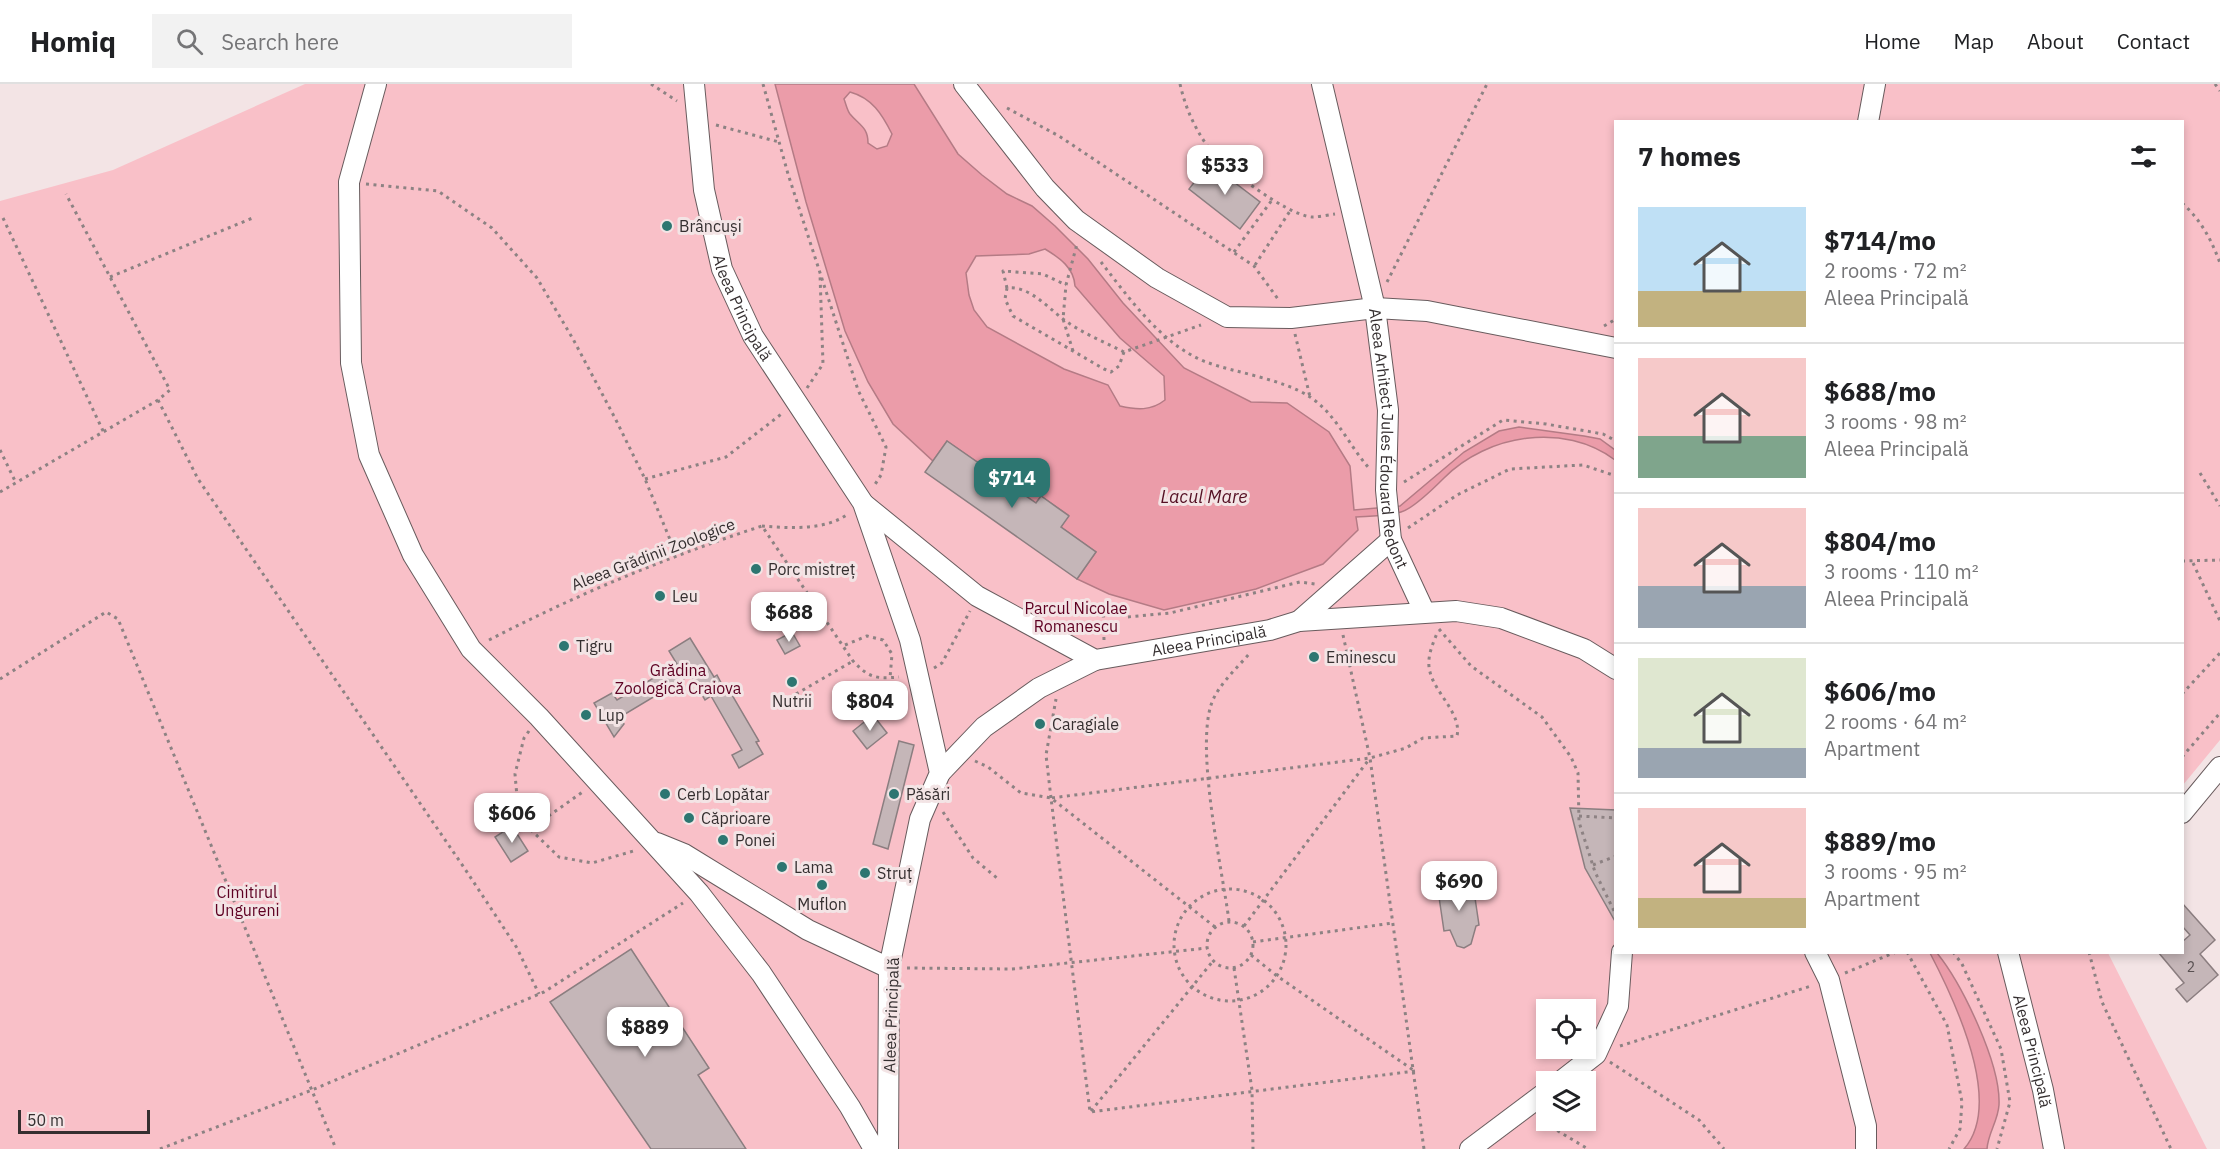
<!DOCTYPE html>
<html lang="en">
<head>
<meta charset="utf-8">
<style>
  body { margin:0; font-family:"IBM Plex Sans",sans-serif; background:#f2f2f2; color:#202124; height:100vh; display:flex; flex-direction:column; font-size:22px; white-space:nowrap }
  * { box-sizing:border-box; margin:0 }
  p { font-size:20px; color:#757577 }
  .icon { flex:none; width:33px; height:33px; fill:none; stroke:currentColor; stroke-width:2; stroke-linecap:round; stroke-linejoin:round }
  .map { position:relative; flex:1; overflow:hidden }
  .drawer { position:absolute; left:1614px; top:36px; width:570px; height:834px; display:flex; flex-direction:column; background:#fff; border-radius:0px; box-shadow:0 3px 9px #0003 }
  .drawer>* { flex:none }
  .fabs { position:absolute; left:1536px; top:915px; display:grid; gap:12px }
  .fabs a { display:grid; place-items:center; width:60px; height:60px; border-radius:0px; background:#fff; box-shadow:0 3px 9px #0003; font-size:30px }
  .scale { position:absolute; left:18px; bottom:15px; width:132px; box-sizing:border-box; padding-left:6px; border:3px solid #352f30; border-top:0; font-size:16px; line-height:21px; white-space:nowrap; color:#352f30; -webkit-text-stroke:4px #f3e4e5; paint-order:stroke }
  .price { position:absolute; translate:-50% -51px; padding:0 14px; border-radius:12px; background:#fff; color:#222; font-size:20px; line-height:39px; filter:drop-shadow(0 2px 3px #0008) }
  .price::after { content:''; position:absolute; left:50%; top:36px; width:18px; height:14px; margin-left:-9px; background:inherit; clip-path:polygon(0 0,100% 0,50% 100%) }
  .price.current { background:#2d7671; color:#fff }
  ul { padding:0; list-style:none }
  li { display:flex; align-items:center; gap:18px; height:150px; padding:0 24px }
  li+li { border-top:2px solid #e0e0e0 }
  li span { display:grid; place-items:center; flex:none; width:168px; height:120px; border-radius:0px; color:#555 }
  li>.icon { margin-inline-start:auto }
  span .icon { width:72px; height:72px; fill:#fffc; stroke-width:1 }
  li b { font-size:26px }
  h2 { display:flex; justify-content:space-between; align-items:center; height:72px; padding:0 24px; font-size:26px }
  header { display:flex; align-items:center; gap:36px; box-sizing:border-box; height:84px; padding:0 30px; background:#fff; border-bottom:2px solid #e0e0e0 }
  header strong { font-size:28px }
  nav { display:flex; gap:33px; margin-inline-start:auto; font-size:21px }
  .search { width:420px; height:54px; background:#f2f2f2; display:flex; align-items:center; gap:15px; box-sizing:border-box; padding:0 21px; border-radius:0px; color:#757577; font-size:22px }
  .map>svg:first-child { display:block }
</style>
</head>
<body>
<header>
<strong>Homiq</strong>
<div class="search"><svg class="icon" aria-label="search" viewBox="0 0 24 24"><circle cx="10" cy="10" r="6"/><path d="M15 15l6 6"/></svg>Search here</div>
<nav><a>Home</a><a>Map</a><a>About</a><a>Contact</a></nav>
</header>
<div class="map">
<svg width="2220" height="1065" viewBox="0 0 2220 1065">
  <rect width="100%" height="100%" fill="#f3e4e5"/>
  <!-- green -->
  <path fill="#f9c0c8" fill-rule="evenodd" d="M305,0H2220V656L2183,701L2182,38H1616V868L2108,869L2207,1065H0V117L113,86ZM1546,926H1586V964H1546ZM1546,998H1586V1036H1546Z"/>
  <!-- water -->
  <g fill="#eb9ca9" stroke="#b47b85" stroke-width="1.5" fill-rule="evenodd">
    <path d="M775,0H914L958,70L982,91L1007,110L1032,122L1055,142L1088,175L1123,219L1184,284L1251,318L1287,319L1329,348L1350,382L1354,426L1400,422L1464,368L1499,347L1519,343L1584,352L1600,355L1615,366V376C1564,338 1488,350 1444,394C1435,403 1412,425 1401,428C1387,432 1370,432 1356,433L1358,446L1323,480L1256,505L1164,526L1109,510L1077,495L1096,468L1061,443L1068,431L1041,412L1036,419L947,357L933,377L893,340L868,298L845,247L806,118ZM850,8C872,14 882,30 892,50L887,62L877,65L868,59C868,43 859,41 850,30C847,26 846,20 844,15ZM1045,165C1060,174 1074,184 1075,202L1120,254L1164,292L1165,316C1151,327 1137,326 1120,322L1108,301L1064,285L987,243L974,226L969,211L966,189L976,172L1029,170Z"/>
    <path d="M1930,869H1937C1962,900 2001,980 1999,1021C1998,1037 1988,1049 1987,1065H1964C2004,1019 1954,915 1930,869Z"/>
  </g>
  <!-- building -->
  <g fill="#c5b6b8" stroke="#8b7e80" stroke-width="1.5">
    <path d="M1209,79L1260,118L1240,145L1189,105Z"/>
    <path d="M947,357L1036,419L1041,412L1069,432L1061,443L1096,468L1077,495L925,388Z"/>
    <path d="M792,548L800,562L785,570L777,556Z"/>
    <path d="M690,554L714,593L717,591L725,606L728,604L759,657L756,658L763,670L739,684L732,671L742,666L711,612L705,616L690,591L620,633L624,640L614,653L594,619L612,609L617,616L677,580L669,567Z"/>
    <path d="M873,631L887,649L867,665L853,647Z"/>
    <path d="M899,657L914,661L888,765L873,760Z"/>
    <path d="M1570,724L1616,726V839L1585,784Z"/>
    <path d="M512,742L528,767L511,778L495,753Z"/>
    <path d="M1455,793L1461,795L1475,814L1479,841L1476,842L1471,860L1464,864L1457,862L1450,846L1444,847L1439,813L1448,796Z"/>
    <path d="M2182,819L2215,856L2200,870L2218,891L2187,918L2176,905L2184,899L2158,868H2182V858L2190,851L2182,842Z"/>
    <path d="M631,865L709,984L698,991L746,1065H651L550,918Z"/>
  </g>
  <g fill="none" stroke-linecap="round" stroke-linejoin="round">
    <!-- minor casing -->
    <g stroke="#685b5d" stroke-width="22">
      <g id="minor">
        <path d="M376,0L349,98L351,279L369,371L413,471L471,565L539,633L699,809L761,889L850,1023L874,1065"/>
        <path id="s1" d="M694,0L704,106L722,185L753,252L863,419L910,556L940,689L920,735L889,884L888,1065"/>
        <path d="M964,0L1045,104L1076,136L1157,194L1227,233L1291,234L1375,224L1427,227L1616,264"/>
        <path id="s2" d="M1322,0L1375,224L1388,326L1386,406L1391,456L1424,527"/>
        <path d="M1868,38L1875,0"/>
        <path id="s3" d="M865,421L977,512L1095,576L1270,546L1299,537L1456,527L1501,534L1584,565L1616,585"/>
        <path d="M1299,537L1391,456"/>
        <path d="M940,689L984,643L1039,604L1095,576"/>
        <path d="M2182,729L2220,683"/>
        <path d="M657,759L684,770L808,846L889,884"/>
        <path d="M1815,868L1829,896L1866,1042V1065"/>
        <path id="s4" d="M2008,868L2043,1006L2054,1065"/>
        <path d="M1560,998L1596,970L1618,922L1622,868"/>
        <path d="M1470,1065L1546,1008"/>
      </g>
    </g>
    <!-- path -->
    <g stroke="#8d8283" stroke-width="3" stroke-dasharray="3 4.5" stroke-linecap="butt">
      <path d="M651,0L677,17"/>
      <path d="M763,0L788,90L858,306L886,363L881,391L874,402"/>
      <path d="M1180,0C1185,22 1193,41 1206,60C1220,81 1286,131 1312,133C1319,133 1328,131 1335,130"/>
      <path d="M2215,0L2220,7"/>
      <path d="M1007,24L1059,52L1254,182L1278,215"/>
      <path d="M716,41L779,58"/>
      <path d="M366,100L438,107L492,144L537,194L573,255L616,336L645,395L676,470"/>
      <path d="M2182,119C2201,136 2211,155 2220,179"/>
      <path d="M3,134L104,349"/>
      <path d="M1234,168L1272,116"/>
      <path d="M1101,178C1129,214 1162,261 1206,278C1236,289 1283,295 1310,313C1335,329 1349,361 1368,383"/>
      <path d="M1255,181L1290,127"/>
      <path d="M110,193L255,133"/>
      <path d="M1387,198L1487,0"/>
      <path d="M1007,204L1003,187L1043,190L1066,201"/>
      <path d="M1604,242L1616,235"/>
      <path d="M1295,250L1310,313"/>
      <path d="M1073,267L1063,235L1066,201L1077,160"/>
      <path d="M1124,268L1119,282L1111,288L1104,285L1013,232L1005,215L1007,204C1031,201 1051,228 1070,240C1087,251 1106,259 1124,268L1201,241"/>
      <path d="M807,304L823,280L820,190"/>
      <path d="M158,316L198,395L465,785L517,864L539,910"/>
      <path d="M0,366L16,399"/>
      <path d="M2200,389L2220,422"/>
      <path d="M645,395L726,373L784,328"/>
      <path d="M1404,398L1503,336L1546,340L1603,350L1616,357"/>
      <path d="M0,408L158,316L170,306L66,110"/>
      <path d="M762,442C790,444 824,447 848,430"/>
      <path d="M1408,444L1457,411L1510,385L1583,381L1616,392"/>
      <path d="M2182,477L2220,476"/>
      <path d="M2193,479L2220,537"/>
      <path d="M1439,545L1471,582L1542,633L1571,673L1578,689L1579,738L1595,788L1616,831"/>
      <path d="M1343,551L1370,674L1424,1065"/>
      <path d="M489,556C578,510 667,473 762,442L853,577C869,594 876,595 899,593"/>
      <path d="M1104,556L1103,523L1127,533L1170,529L1300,498L1315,500"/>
      <path d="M845,561L867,552L883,556L892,570L890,594"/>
      <path d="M934,584L942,579L970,527"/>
      <path d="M0,595L106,528L118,535L336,1065"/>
      <path d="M796,610L853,577"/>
      <path d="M2182,610L2220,569"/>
      <path d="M529,647L524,654L515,690L518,724L530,745L559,773L592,779L637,766"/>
      <path d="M2182,673L2220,629"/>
      <path d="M975,677L988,683L1021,709L1051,714L1215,843"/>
      <path d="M1051,714L1046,671L1056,615"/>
      <path d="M943,728L973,774L997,794"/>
      <path d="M1579,732L1616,734"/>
      <path d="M530,745L584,707"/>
      <path d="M1593,781L1616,772"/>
      <circle cx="1230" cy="861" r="56"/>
      <path d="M1229,837C1222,784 1196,669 1211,621C1217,602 1237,584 1250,569"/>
      <circle cx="1230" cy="861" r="23"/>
      <path d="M1244,842L1370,674"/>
      <path d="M1253,858L1393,839"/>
      <path d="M1907,868L1947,941L1962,1018L1960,1045L1949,1065"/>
      <path d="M1953,868L1962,880L2001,965L2010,1018L1997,1065"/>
      <path d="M2089,868L2102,918L2171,1065"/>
      <path d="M1251,871L1277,892L1413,986"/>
      <path d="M907,884L1012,885L1207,864"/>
      <path d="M1234,884L1252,1006L1253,1065"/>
      <path d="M1845,889L1896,868"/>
      <path d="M1620,962L1811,902"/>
      <path d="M1610,978L1699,1036L1724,1065"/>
      <path d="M1415,987L1090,1028L1051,714L1370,674L1406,664L1423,654L1457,652C1462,630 1435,609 1430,588C1426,574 1433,559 1438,547"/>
      <path d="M1091,1027L1213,877"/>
      <path d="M1538,1035L1588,1065"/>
      <path d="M160,1065L312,1006L544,908L683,819"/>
    </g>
    <!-- minor -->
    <use href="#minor" stroke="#fff" stroke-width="20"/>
  </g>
  <!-- markers -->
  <g fill="#2d7671" stroke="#f3e4e5" stroke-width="2">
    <circle cx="667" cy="142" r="6"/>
    <circle cx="756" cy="485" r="6"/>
    <circle cx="660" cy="512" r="6"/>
    <circle cx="564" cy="562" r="6"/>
    <circle cx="1314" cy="573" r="6"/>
    <circle cx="792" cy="598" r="6"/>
    <circle cx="586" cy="631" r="6"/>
    <circle cx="1040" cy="640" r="6"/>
    <circle cx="665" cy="710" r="6"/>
    <circle cx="894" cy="710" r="6"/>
    <circle cx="689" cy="734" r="6"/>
    <circle cx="723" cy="756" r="6"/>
    <circle cx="782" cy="783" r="6"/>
    <circle cx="865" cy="789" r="6"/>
    <circle cx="822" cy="801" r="6"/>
  </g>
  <g text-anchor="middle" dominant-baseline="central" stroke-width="6" stroke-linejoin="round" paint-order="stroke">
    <!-- number labels -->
    <g font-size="14" fill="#595152">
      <text x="2191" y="883">2</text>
    </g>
    <!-- poi labels -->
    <g font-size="16" fill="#352f30" stroke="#f3e4e5" text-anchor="start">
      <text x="679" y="142">Brâncuși</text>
      <text x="768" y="485">Porc mistreț</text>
      <text x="672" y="512">Leu</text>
      <text x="576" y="562">Tigru</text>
      <text x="1326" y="573">Eminescu</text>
      <text x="792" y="617" text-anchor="middle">Nutrii</text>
      <text x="598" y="631">Lup</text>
      <text x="1052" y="640">Caragiale</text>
      <text x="677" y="710">Cerb Lopătar</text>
      <text x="906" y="710">Păsări</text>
      <text x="701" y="734">Căprioare</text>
      <text x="735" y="756">Ponei</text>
      <text x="794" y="783">Lama</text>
      <text x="877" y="789">Struț</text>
      <text x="822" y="820" text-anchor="middle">Muflon</text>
    </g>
    <!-- street labels -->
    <g font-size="16" fill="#352f30" stroke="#f3e4e5">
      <text stroke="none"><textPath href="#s1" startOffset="231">Aleea Principală</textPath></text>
      <text stroke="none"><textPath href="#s2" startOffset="362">Aleea Arhitect Jules Édouard Redont</textPath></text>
      <text transform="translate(653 470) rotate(-21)">Aleea Grădinii Zoologice</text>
      <text stroke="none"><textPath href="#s3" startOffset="394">Aleea Principală</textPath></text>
      <text transform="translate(891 931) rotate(-88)">Aleea Principală</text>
      <text stroke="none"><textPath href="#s4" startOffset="102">Aleea Principală</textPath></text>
    </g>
    <!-- park labels -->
    <g font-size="16" fill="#5e0022" stroke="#f3e4e5">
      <text x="1076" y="524">Parcul Nicolae<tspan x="1076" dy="18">Romanescu</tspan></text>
      <text x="678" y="586">Grădina<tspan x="678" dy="18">Zoologică Craiova</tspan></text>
      <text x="247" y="808">Cimitirul<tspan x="247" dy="18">Ungureni</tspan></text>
    </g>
    <!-- water labels -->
    <g font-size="18" font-style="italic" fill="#551024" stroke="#f3e4e5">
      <text x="1204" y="412">Lacul Mare</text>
    </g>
  </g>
</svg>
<div class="fabs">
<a><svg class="icon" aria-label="locate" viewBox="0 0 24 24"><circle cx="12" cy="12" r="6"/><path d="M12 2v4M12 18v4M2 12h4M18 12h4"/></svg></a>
<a><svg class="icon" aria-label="layers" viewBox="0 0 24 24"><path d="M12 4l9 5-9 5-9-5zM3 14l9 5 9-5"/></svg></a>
</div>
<div class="scale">50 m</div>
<b class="price" style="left:1225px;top:112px">$533</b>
<b class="price current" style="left:1012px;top:425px">$714</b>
<b class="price" style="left:789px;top:559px">$688</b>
<b class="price" style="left:870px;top:648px">$804</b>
<b class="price" style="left:512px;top:760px">$606</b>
<b class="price" style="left:1459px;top:828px">$690</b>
<b class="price" style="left:645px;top:974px">$889</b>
<section class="drawer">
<h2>7 homes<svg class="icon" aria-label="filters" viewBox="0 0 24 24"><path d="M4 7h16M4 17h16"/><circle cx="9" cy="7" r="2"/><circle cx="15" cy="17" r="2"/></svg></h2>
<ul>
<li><span style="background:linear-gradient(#bfe0f5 70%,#c2b280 0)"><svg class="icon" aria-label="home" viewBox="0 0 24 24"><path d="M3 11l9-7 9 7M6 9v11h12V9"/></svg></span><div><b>$714/mo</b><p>2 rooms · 72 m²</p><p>Aleea Principală</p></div></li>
<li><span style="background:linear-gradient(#f6c9c9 65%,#7fa58c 0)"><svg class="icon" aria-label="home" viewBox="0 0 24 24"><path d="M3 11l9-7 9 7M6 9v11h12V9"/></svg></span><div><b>$688/mo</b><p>3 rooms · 98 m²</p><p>Aleea Principală</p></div></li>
<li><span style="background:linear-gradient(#f6c9c9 65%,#9aa5b1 0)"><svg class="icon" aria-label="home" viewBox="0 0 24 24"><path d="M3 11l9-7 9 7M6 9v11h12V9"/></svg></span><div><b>$804/mo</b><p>3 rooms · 110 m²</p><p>Aleea Principală</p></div></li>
<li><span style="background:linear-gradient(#dfe7d0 75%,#9aa5b1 0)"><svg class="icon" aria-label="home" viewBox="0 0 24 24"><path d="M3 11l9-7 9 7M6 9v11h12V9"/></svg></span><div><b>$606/mo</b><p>2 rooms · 64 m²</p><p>Apartment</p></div></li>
<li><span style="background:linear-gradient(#f6c9c9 75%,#c2b280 0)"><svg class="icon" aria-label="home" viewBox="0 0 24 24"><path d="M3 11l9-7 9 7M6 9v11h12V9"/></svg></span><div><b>$889/mo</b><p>3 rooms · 95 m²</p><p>Apartment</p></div></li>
</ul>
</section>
</div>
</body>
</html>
